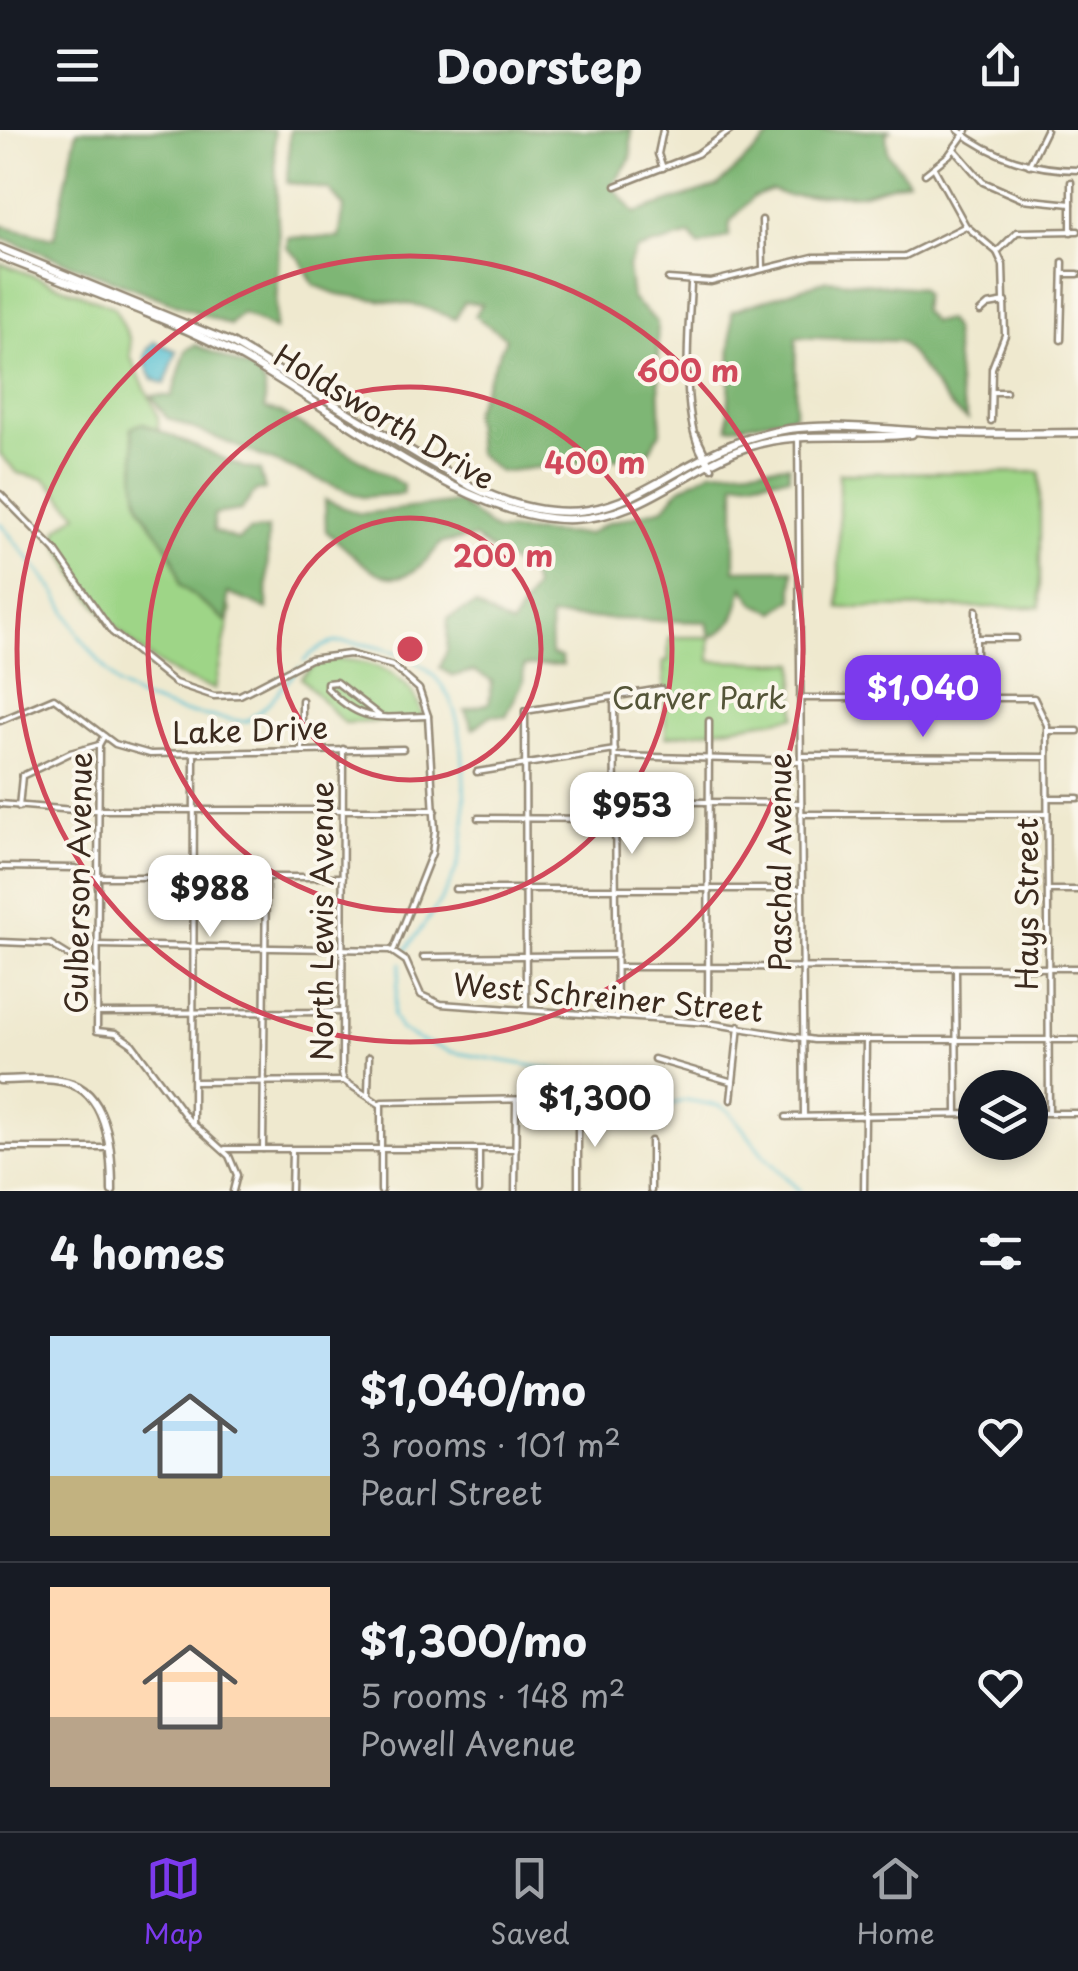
<!DOCTYPE html>
<html lang="en">
<head>
<meta charset="utf-8">
<style>
  body { margin:0; font-family:"Playpen Sans",sans-serif; background:#242831; color:#f1f3f6; height:100vh; display:flex; flex-direction:column; font-size:38px; white-space:nowrap }
  * { box-sizing:border-box; margin:0 }
  p { font-size:32px; color:#9ea1a6 }
  .icon { flex:none; width:55px; height:55px; fill:none; stroke:currentColor; stroke-width:2; stroke-linecap:round; stroke-linejoin:round }
  .map { position:relative; height:1061px; overflow:hidden }
  .side { display:flex; flex-direction:column; background:#171b24; flex:1 }
  .side>* { flex:none }
  .buttons { position:absolute; left:958px; top:940px; display:grid; gap:20px }
  .buttons a { display:grid; place-items:center; width:90px; height:90px; border-radius:50%; background:#171b24; box-shadow:0 5px 15px #0003; font-size:50px }
  .price { position:absolute; translate:-50% -85px; padding:0 22px; border-radius:20px; background:#fff; color:#222; font-size:32px; line-height:65px; filter:drop-shadow(0 2px 5px #0008) }
  .price::after { content:''; position:absolute; left:50%; top:60px; width:30px; height:22px; margin-left:-15px; background:inherit; clip-path:polygon(0 0,100% 0,50% 100%) }
  .price.selected { background:#7c3aed; color:#fff }
  ul { padding:0; list-style:none }
  li { display:flex; align-items:center; gap:30px; height:250px; padding:0 50px }
  li+li { border-top:2px solid #363941 }
  li span { display:grid; place-items:center; flex:none; width:280px; height:200px; border-radius:0px; color:#555 }
  li>.icon { margin-inline-start:auto }
  span .icon { width:120px; height:120px; fill:#fffc; stroke-width:1 }
  li b { font-size:42px }
  h2 { display:flex; justify-content:space-between; align-items:center; height:120px; padding:0 50px; font-size:42px }
  header { display:flex; justify-content:space-between; align-items:center; height:130px; padding:0 50px; background:#171b24; font-size:45px; font-weight:700 }
  .dock { display:flex; justify-content:space-around; align-items:center; height:140px; border-top:2px solid #363941; background:#171b24; font-size:28px; color:#9ea1a6 }
  .dock a { display:grid; justify-items:center; gap:5px }
  .dock .selected { color:#7c3aed }
  .map>svg:first-child { display:block }
</style>
</head>
<body>
<header><svg class="icon" aria-label="menu" viewBox="0 0 24 24"><path d="M4 6h16M4 12h16M4 18h16"/></svg>Doorstep<svg class="icon" aria-label="share" viewBox="0 0 24 24"><path d="M12 15V3M7 8l5-5 5 5M5 13v7h14v-7"/></svg></header>
<div class="map">
<svg width="1078" height="1061" viewBox="0 0 1078 1061">
  <rect width="100%" height="100%" fill="#fbf7ec"/>
  <filter id="ink" filterUnits="userSpaceOnUse"><feTurbulence type="fractalNoise" baseFrequency=".01" numOctaves="2"/><feDisplacementMap in="SourceGraphic" scale="20" xChannelSelector="R" yChannelSelector="G"/><feConvolveMatrix kernelMatrix="1 2 1 2 8 2 1 2 1" color-interpolation-filters="sRGB"/></filter>
  <filter id="wash" filterUnits="userSpaceOnUse"><feTurbulence type="fractalNoise" baseFrequency=".0048" numOctaves="4" result="noise"/><feDisplacementMap in="SourceGraphic" scale="40" xChannelSelector="R" yChannelSelector="G"/><feGaussianBlur stdDeviation="2.25" result="paint"/><feColorMatrix in="noise" values="0 0 0 0 0 0 0 0 0 0 0 0 0 0 0 0 0 1.4 0 .05"/><feComposite in="paint" operator="in"/></filter>
  <g filter="url(#wash)">
    <rect width="100%" height="100%" fill="#efe9cf"/>
    <!-- green -->
    <g fill="#9ed587" stroke="#6c8052" stroke-width="2.5">
      <path d="M0,133L114,177L130,209L131,228L158,286L159,351L231,480L215,559C144,541 86,474 56,409L58,399L78,384L45,349L18,343L0,324Z"/>
      <path d="M1040,342V477L839,478V343Z"/>
      <path d="M669,507H710V531L795,533V587L666,607L663,531H668Z"/>
      <path d="M333,529C374,530 415,545 423,590L344,593L301,548L313,536Z"/>
    </g>
    <!-- forest -->
    <g fill="#7eb674" stroke="#5c7049" stroke-width="2.5">
      <path d="M77,0H274L279,117L275,200L242,183L230,195L0,107V95L54,108Z"/>
      <path d="M290,0H631V28L612,56L635,83L718,56L777,0H892L886,3L888,23L908,50L861,64L787,66L772,60L753,67L730,92L729,106L699,116L691,105L636,120L628,137L632,169L657,192L661,302L647,325L499,342L477,323L473,283L506,208L475,186L482,174L464,172L455,189L421,176L337,164L314,155L300,129L287,118L288,107L339,108L344,77L329,60L287,52Z"/>
      <path d="M827,150L919,158L924,164L922,180L932,192L947,190L953,199L959,262L968,290C948,283 920,229 899,211L796,207L795,285L728,298L732,181Z"/>
      <path d="M196,215L254,241L265,255V279L279,282L403,355V364L362,367L167,288L151,266H172L186,220Z"/>
      <path d="M142,293L245,338L260,340L265,360L256,361L241,380L214,384V401L238,410L249,401L268,399L267,479L228,463L227,492L180,455C174,414 158,410 141,377C132,357 138,322 131,298Z"/>
      <path d="M789,335V347L735,352V440L793,439V469L775,482L755,474L743,457C737,481 735,498 710,507L707,492L550,487L551,525L561,527L563,535L524,536L523,552L506,586L491,585L473,599L465,580L489,573L492,551L474,541L453,546L440,538L447,520L448,488L475,475L511,496L534,458L531,445L474,408L441,413C395,475 372,441 326,401L325,370L360,384L458,372L496,401L588,404L608,393L664,378L678,360L711,341Z"/>
    </g>
    <!-- water -->
    <path fill="#55bfd1" stroke="#487478" stroke-width="2.5" d="M154,212L177,221L165,254L153,249C144,236 141,223 154,212Z"/>
    <g fill="none" stroke-linecap="round" stroke-linejoin="round">
      <!-- stream -->
      <g stroke="#55bfd1" stroke-width="2.5">
        <path d="M0,393L54,460L80,507L118,555L138,567L182,582L246,592L266,576L300,537"/>
        <path d="M304,531C326,507 344,510 372,516C452,532 462,582 464,653C465,678 466,704 459,729C451,762 424,794 405,821"/>
        <path d="M401,833L393,886L401,900L419,910L452,922L584,945L656,978L687,970L720,976L729,981L765,1027L800,1061"/>
      </g>
    </g>
  </g>
  <g filter="url(#ink)">
    <g fill="none" stroke-linecap="round" stroke-linejoin="round">
      <!-- street casing -->
      <g stroke="#958a76" stroke-width="9">
        <g id="street">
          <path d="M663,0L658,24L663,38"/>
          <path d="M958,0C991,27 1036,40 1078,40"/>
          <path d="M954,19L983,52L1022,69L1071,74"/>
          <path d="M1029,35L1046,0"/>
          <path d="M934,38L966,96L997,122L1003,135L1005,205L992,238L991,291"/>
          <path d="M925,44L949,25L967,0"/>
          <path d="M1071,52V102"/>
          <path d="M616,56L697,24L731,0"/>
          <path d="M762,90L763,138"/>
          <path d="M997,122L1017,102L1078,101"/>
          <path d="M1063,144H1078"/>
          <path d="M668,149L711,152L813,127L905,126L966,96"/>
          <path d="M691,154C689,201 677,304 712,338L696,305"/>
          <path d="M980,182L988,175L1006,172"/>
          <path d="M1061,210L1063,132"/>
          <path d="M992,262H1006"/>
          <path d="M798,306L804,986"/>
          <path d="M0,364L55,420L112,502L175,553L214,566L240,565L310,529L349,524L393,536L419,559L428,586L435,701L432,723L394,819"/>
          <path d="M976,508H1016"/>
          <path d="M614,567L617,887"/>
          <path d="M976,567V480"/>
          <path d="M800,568H1034L1047,595L1049,983"/>
          <path d="M380,586L336,552L327,553V558C362,595 380,587 428,586"/>
          <path d="M0,591L54,568L115,614L150,624L403,619"/>
          <path d="M1048,601H1078"/>
          <path d="M104,606L99,615L97,901L116,903L132,914L188,989L229,1026L237,1045L233,1061"/>
          <path d="M302,618V570"/>
          <path d="M343,619L342,944L344,951L381,975V1061"/>
          <path d="M616,626L801,631"/>
          <path d="M801,626L1046,627"/>
          <path d="M477,642L615,620"/>
          <path d="M1048,668H1078"/>
          <path d="M616,671L801,673"/>
          <path d="M0,674L74,680H435"/>
          <path d="M19,677L22,646L70,623L99,615"/>
          <path d="M801,684H1047"/>
          <path d="M478,688L614,689"/>
          <path d="M0,737L75,738L97,747H343"/>
          <path d="M455,759H801"/>
          <path d="M1048,760H1078"/>
          <path d="M0,812L50,814L97,843"/>
          <path d="M98,815L390,820L406,831L421,865L441,874L708,893L814,910H1078"/>
          <path d="M423,827L617,825"/>
          <path d="M617,837L1078,838"/>
          <path d="M956,838L957,984"/>
          <path d="M526,878L525,581L661,559"/>
          <path d="M98,883L342,882"/>
          <path d="M708,892L709,591"/>
          <path d="M654,929L733,952"/>
          <path d="M194,952L344,951"/>
          <path d="M368,964L369,927"/>
          <path d="M731,970L739,896"/>
          <path d="M382,972L537,969"/>
          <path d="M1030,983H1078"/>
          <path d="M786,987L975,984"/>
          <path d="M193,994L194,626"/>
          <path d="M0,1018H110"/>
          <path d="M225,1019H516"/>
          <path d="M263,1019L266,748"/>
          <path d="M291,1061L292,1021"/>
          <path d="M479,1061V1021"/>
          <path d="M515,1061L516,972"/>
          <path d="M578,1061V979"/>
          <path d="M651,1061V1011"/>
          <path d="M864,1061L866,911"/>
        </g>
      </g>
      <!-- secondary casing -->
      <g stroke="#958a76" stroke-width="11">
        <g id="secondary">
          <path d="M0,118L232,213L470,356C626,432 657,318 789,299C833,293 882,299 926,302C976,305 1028,304 1078,303"/>
          <path d="M0,126C75,156 153,182 225,218C324,268 465,394 574,389C642,387 686,338 747,317C801,299 857,311 912,304"/>
          <path d="M0,950C23,950 51,946 72,954C110,968 112,1028 112,1061"/>
        </g>
      </g>
      <!-- street -->
      <use href="#street" stroke="#fff" stroke-width="4"/>
      <!-- secondary -->
      <use href="#secondary" stroke="#fff" stroke-width="6"/>
    </g>
  </g>
  <!-- distance rings -->
  <g fill="none" stroke="#d1495b" stroke-width="5">
    <circle cx="410" cy="519" r="131"/>
    <circle cx="410" cy="519" r="262"/>
    <circle cx="410" cy="519" r="393"/>
  </g>
  <g text-anchor="middle" dominant-baseline="central" stroke-width="8" stroke-linejoin="round" paint-order="stroke">
    <!-- street labels -->
    <g font-size="30" fill="#3b2a1e" stroke="#fbf7ec">
      <text transform="translate(385 286) rotate(31)">Holdsworth Drive</text>
      <text transform="translate(250 599) rotate(-2)">Lake Drive</text>
      <text transform="translate(778 732) rotate(-90)">Paschal Avenue</text>
      <text transform="translate(77 753) rotate(-89)">Gulberson Avenue</text>
      <text transform="translate(1025 774) rotate(-90)">Hays Street</text>
      <text transform="translate(320 791) rotate(-90)">North Lewis Avenue</text>
      <text transform="translate(608 866) rotate(5)">West Schreiner Street</text>
    </g>
    <!-- park labels -->
    <g font-size="30" fill="#545538" stroke="#fbf7ec">
      <text x="699" y="566">Carver Park</text>
    </g>
  </g>
  <circle cx="410" cy="519" r="15" fill="#d1495b" stroke="#fbf7ec" stroke-width="5"/>
  <g font-size="30" text-anchor="middle" font-weight="bold" fill="#d1495b" stroke="#fbf7ec" stroke-width="8" stroke-linejoin="round" paint-order="stroke">
    <text x="688" y="252">600 m</text>
    <text x="595" y="344">400 m</text>
    <text x="503" y="437">200 m</text>
  </g>
</svg>
<div class="buttons">
<a><svg class="icon" aria-label="layers" viewBox="0 0 24 24"><path d="M12 4l9 5-9 5-9-5zM3 14l9 5 9-5"/></svg></a>
</div>
<b class="price selected" style="left:923px;top:610px">$1,040</b>
<b class="price" style="left:632px;top:727px">$953</b>
<b class="price" style="left:210px;top:810px">$988</b>
<b class="price" style="left:595px;top:1020px">$1,300</b>
</div>
<section class="side">
<h2>4 homes<svg class="icon" aria-label="filters" viewBox="0 0 24 24"><path d="M4 7h16M4 17h16"/><circle cx="9" cy="7" r="2"/><circle cx="15" cy="17" r="2"/></svg></h2>
<ul>
<li><span style="background:linear-gradient(#bfe0f5 70%,#c2b280 0)"><svg class="icon" aria-label="home" viewBox="0 0 24 24"><path d="M3 11l9-7 9 7M6 9v11h12V9"/></svg></span><div><b>$1,040/mo</b><p>3 rooms · 101 m²</p><p>Pearl Street</p></div><svg class="icon" aria-label="heart" viewBox="0 0 24 24"><path d="M12 20l-8-8c-3-5 5-10 8-4 3-6 11-1 8 4z"/></svg></li>
<li><span style="background:linear-gradient(#ffd9b3 65%,#b9a48a 0)"><svg class="icon" aria-label="home" viewBox="0 0 24 24"><path d="M3 11l9-7 9 7M6 9v11h12V9"/></svg></span><div><b>$1,300/mo</b><p>5 rooms · 148 m²</p><p>Powell Avenue</p></div><svg class="icon" aria-label="heart" viewBox="0 0 24 24"><path d="M12 20l-8-8c-3-5 5-10 8-4 3-6 11-1 8 4z"/></svg></li>
</ul>
</section>
<nav class="dock">
<a class="selected"><svg class="icon" aria-label="map" viewBox="0 0 24 24"><path d="M3 6l6-2 6 2 6-2v14l-6 2-6-2-6 2zM9 4v14M15 6v14"/></svg>Map</a>
<a><svg class="icon" aria-label="saved" viewBox="0 0 24 24"><path d="M7 4h10v16l-5-4-5 4z"/></svg>Saved</a>
<a><svg class="icon" aria-label="home" viewBox="0 0 24 24"><path d="M3 11l9-7 9 7M6 9v11h12V9"/></svg>Home</a>
</nav>
</body>
</html>
